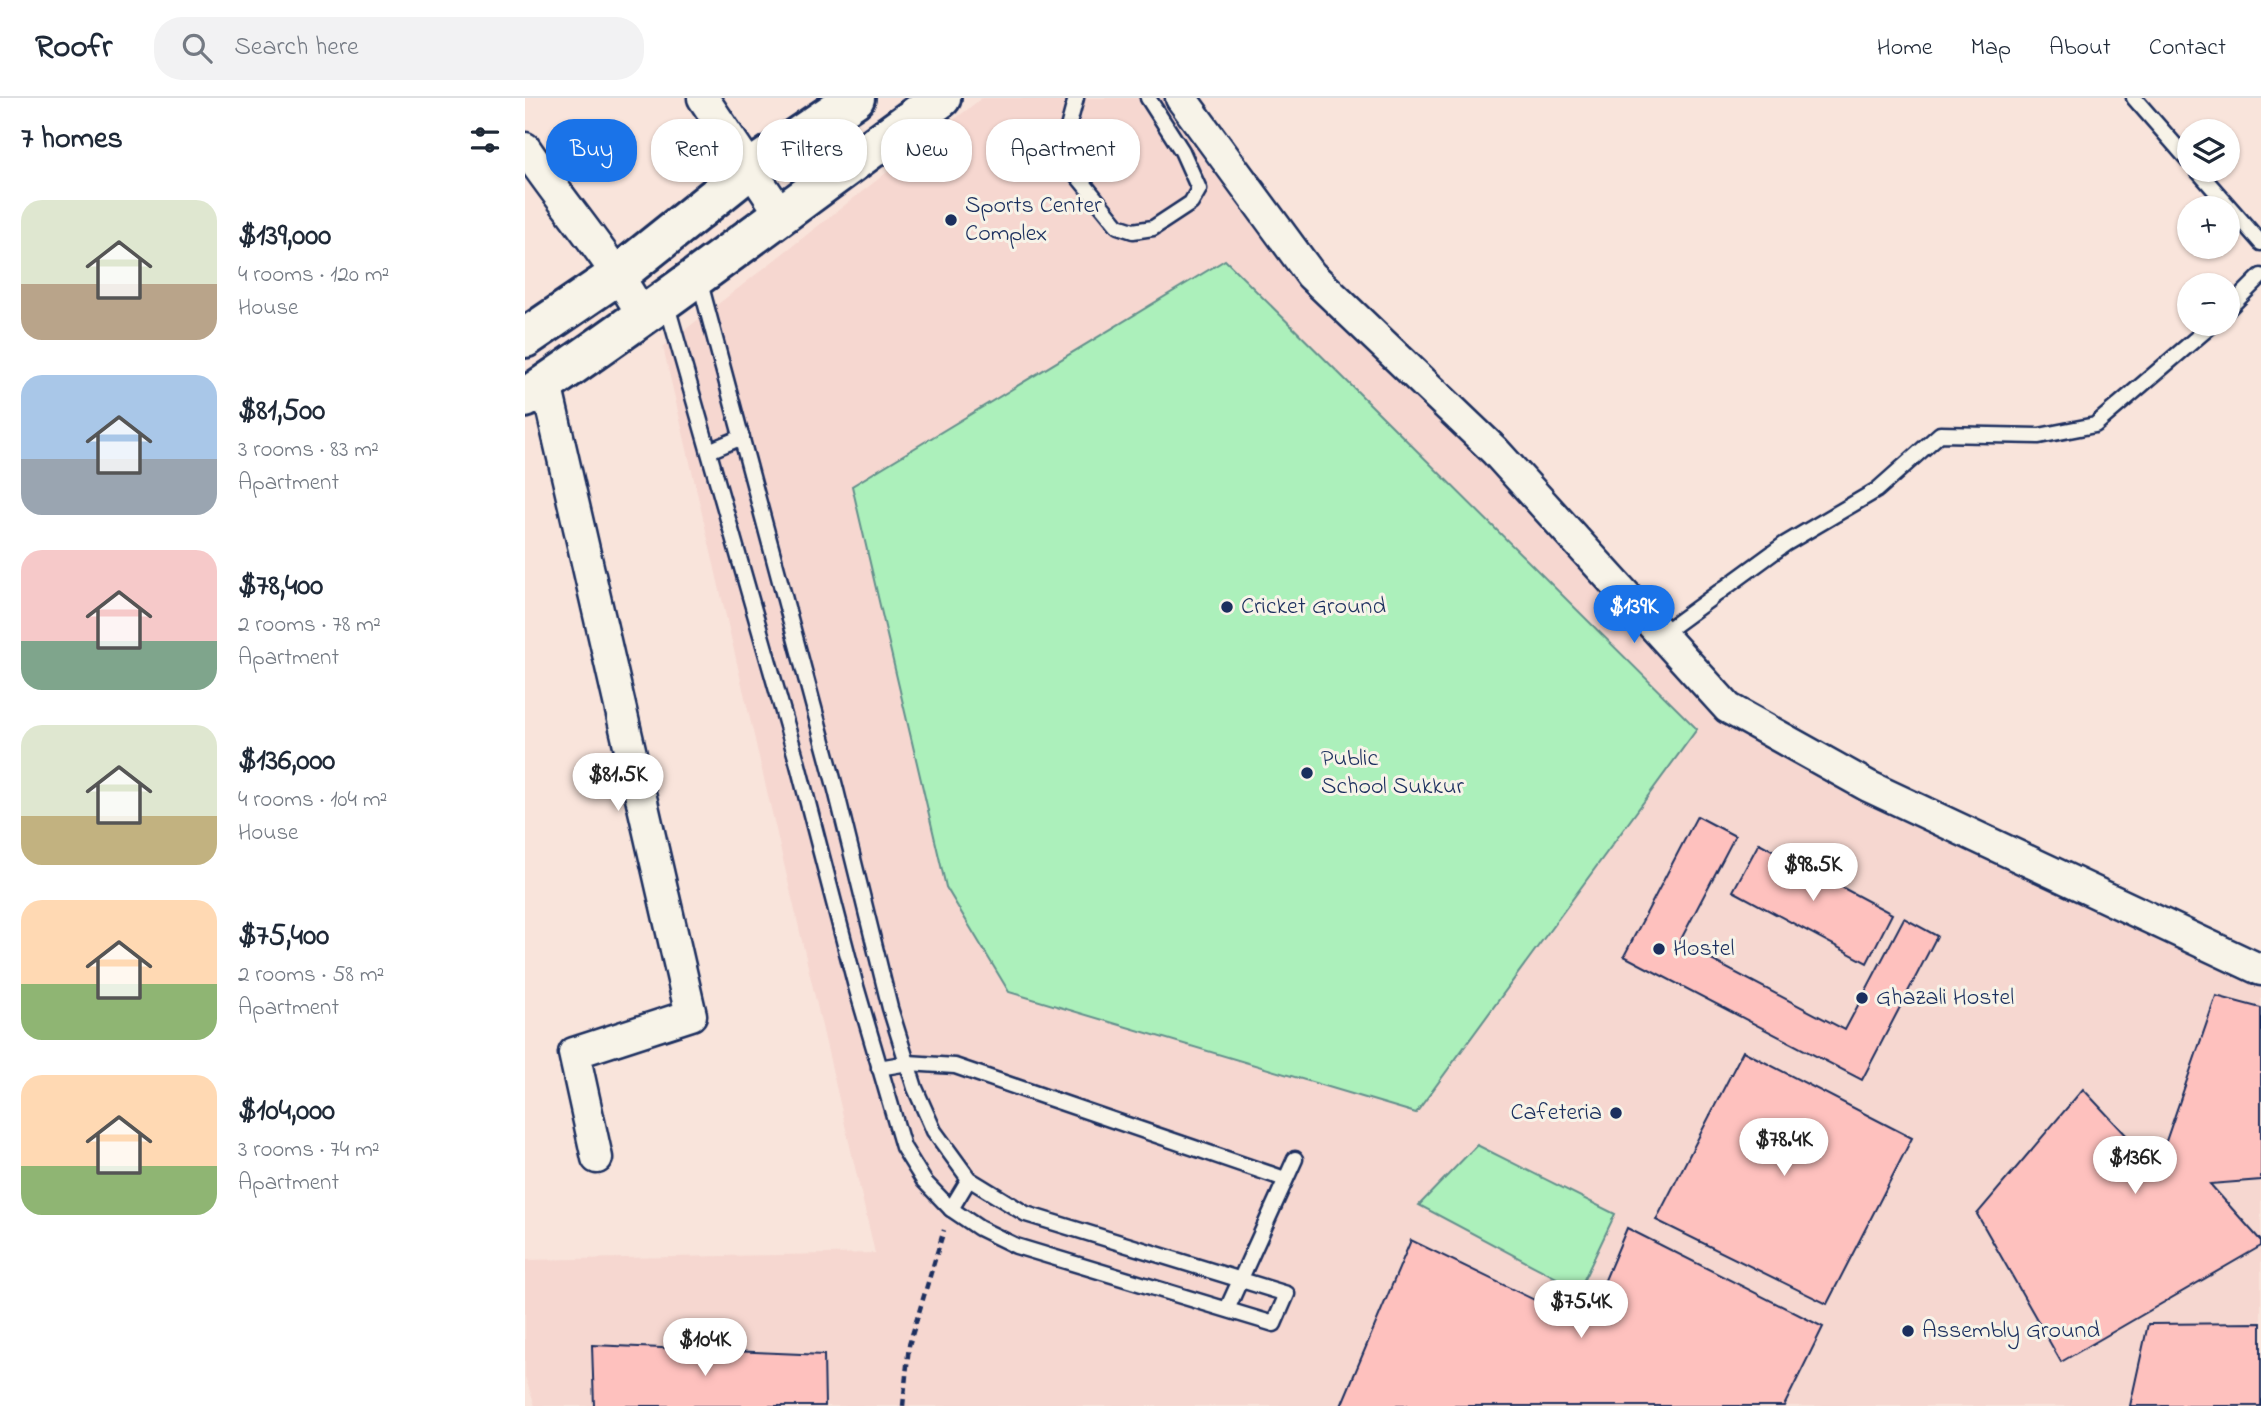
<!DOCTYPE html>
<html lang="en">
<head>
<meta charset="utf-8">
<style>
  body { margin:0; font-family:"Indie Flower",sans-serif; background:#f2f2f3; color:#1f2937; height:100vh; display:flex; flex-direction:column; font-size:26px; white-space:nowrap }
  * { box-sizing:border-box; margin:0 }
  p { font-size:23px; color:#747a83 }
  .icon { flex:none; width:38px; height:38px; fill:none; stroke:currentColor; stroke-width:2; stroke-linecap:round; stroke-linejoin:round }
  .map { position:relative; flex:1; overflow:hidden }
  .details { display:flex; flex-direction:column; background:#fff; width:525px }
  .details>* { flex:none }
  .guide { position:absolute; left:21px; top:21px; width:665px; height:63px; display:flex; gap:14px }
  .tools { position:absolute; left:1652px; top:21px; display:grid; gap:14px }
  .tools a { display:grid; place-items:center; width:63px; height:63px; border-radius:50%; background:#fff; box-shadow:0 2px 5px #0004; font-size:35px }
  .price { position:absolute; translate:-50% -60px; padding:0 16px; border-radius:24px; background:#fff; color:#222; font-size:23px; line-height:46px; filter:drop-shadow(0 2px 4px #0008) }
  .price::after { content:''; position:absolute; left:50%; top:42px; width:21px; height:16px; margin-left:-10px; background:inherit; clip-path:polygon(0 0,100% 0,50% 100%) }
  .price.current { background:#1a73e8; color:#fff }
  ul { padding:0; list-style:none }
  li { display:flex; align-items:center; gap:21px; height:175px; padding:0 21px }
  li span { display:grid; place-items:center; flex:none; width:196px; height:140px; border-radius:21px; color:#555 }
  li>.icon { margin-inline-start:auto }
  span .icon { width:84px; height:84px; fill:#fffc; stroke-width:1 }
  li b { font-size:30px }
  h2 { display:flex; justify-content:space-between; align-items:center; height:84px; padding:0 21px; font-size:30px }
  .tag { padding:0 24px; border-radius:28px; background:#fff; box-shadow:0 2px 5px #0004; font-size:24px; line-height:63px }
  .tag.current { background:#1a73e8; color:#fff }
  header { display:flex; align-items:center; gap:42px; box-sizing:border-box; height:98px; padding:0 35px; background:#fff; border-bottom:2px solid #e0e1e3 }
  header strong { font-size:33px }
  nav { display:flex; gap:38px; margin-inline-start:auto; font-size:24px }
  .search { width:490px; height:63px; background:#f2f2f3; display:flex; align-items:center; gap:18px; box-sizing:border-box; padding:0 24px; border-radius:28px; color:#747a83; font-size:26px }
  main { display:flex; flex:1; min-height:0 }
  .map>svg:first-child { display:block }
</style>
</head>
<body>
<header>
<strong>Roofr</strong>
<div class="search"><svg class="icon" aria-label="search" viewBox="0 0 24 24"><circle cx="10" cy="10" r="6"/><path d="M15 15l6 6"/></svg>Search here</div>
<nav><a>Home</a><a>Map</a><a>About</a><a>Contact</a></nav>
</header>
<main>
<section class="details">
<h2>7 homes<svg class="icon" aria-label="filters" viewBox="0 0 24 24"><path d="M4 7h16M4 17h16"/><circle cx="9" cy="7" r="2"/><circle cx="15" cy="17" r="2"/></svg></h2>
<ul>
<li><span style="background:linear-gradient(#dfe7d0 60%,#b9a48a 0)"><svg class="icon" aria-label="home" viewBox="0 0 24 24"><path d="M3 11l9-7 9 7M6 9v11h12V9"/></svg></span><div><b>$139,000</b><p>4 rooms · 120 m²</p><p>House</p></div></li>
<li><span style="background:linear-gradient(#a9c7e8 60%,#9aa5b1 0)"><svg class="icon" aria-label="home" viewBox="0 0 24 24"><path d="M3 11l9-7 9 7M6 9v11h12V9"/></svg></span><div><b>$81,500</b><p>3 rooms · 83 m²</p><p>Apartment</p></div></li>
<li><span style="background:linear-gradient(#f6c9c9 65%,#7fa58c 0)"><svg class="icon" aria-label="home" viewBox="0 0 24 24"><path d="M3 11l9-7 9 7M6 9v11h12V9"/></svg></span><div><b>$78,400</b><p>2 rooms · 78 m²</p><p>Apartment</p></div></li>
<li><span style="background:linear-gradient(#dfe7d0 65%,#c2b280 0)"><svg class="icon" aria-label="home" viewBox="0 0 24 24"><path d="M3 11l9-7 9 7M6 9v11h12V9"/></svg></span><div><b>$136,000</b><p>4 rooms · 104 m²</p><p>House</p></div></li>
<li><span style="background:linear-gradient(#ffd9b3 60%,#8fb573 0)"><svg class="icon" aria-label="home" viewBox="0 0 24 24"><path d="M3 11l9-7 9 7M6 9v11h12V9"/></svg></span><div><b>$75,400</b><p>2 rooms · 58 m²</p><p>Apartment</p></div></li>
<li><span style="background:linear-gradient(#ffd9b3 65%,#8fb573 0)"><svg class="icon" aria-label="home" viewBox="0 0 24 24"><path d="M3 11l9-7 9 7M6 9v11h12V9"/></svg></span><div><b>$104,000</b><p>3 rooms · 74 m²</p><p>Apartment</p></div></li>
</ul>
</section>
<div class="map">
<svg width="1736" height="1308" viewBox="0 0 1736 1308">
  <rect width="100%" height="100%" fill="#f9e4db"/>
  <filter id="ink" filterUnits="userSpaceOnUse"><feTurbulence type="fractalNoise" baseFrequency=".0143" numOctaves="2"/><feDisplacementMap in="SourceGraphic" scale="14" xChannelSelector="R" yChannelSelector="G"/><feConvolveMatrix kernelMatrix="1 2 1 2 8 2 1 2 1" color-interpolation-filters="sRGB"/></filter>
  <g filter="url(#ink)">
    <!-- built -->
    <path fill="#f6d7d0" d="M457,0H668L808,213L1194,604L1643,814L1736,855V1308H10L0,1279V1162L350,1155L138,249Z"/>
    <!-- green -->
    <g fill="#acf0bb" stroke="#64908c" stroke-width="2">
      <path d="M700,162L1172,631L891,1015L484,894L421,789L327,388Z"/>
      <path d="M952,1047L1090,1116L1054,1192L894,1107Z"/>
    </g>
    <!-- building -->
    <g fill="#fec1be" stroke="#1b2f5e" stroke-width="2">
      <path d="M1172,718L1210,738L1154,845L1320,932L1379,820L1412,838L1337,982L1099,858Z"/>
      <path d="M1234,745L1367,816L1342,865L1208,793Z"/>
      <path d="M1691,898L1736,910V1082L1685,1086L1736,1143V1148L1536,1264L1452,1116L1558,991L1618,1055L1641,1043Z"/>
      <path d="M1218,953L1387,1040L1302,1206L1131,1122Z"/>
      <path d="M1102,1130L1298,1229L1259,1308H816L886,1142L1061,1227Z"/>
      <path d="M1736,1225V1308H1605L1623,1226Z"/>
      <path d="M67,1247L299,1257L300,1308H69Z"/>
    </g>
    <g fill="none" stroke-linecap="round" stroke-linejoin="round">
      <!-- lane casing -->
      <g stroke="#1b2f5e" stroke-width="19">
        <g id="lane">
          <path d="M551,0L537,52L545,69L593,128L608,133L628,130L666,105L674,91L657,53L623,0"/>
          <path d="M1609,0L1664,63"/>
          <path d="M1672,72L1736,145"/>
          <path d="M141,204L272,663L330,885L378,1049L399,1083L426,1111L454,1130L491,1148L749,1226L762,1196L501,1116L444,1081L409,1033L390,990L365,910L311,692L174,181"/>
          <path d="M1703,211L1736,178"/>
          <path d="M184,353L217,339"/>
          <path d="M1134,538L1260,446L1352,392L1415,336L1514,338L1570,327L1688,226"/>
          <path d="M354,970L383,965L430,968L760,1081"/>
          <path d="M426,1111L444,1081"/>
          <path d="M703,1209L770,1061"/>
        </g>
      </g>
      <!-- street casing -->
      <g stroke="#1b2f5e" stroke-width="35">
        <g id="street">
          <path d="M178,0L255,115"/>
          <path d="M656,0L786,177L970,353L1203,610L1343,688L1736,872"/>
          <path d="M0,50C39,108 85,159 119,220"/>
          <path d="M21,286L166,917L49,955L72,1060"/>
        </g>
      </g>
      <!-- primary casing -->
      <g stroke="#1b2f5e" stroke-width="44">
        <g id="primary">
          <path d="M0,240L94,176L224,72L330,0"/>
          <path d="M0,300C142,204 277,100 416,0"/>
        </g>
      </g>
      <!-- path -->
      <path stroke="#1b2f5e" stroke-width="4.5" stroke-dasharray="7 5" stroke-linecap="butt" d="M378,1308L384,1247L419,1132"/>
      <!-- lane -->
      <use href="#lane" stroke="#f7f3e8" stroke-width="14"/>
      <!-- street -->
      <use href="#street" stroke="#f7f3e8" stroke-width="30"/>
      <!-- primary -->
      <use href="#primary" stroke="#f7f3e8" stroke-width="38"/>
    </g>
  </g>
  <!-- markers -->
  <g fill="#1b2f5e" stroke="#f7f3e8" stroke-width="2.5">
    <circle cx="426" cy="122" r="7"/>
    <circle cx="702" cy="509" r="7"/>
    <circle cx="782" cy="675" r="7"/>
    <circle cx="1134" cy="851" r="7"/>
    <circle cx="1337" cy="900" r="7"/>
    <circle cx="1091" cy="1015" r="7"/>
    <circle cx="1383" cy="1233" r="7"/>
  </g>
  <g text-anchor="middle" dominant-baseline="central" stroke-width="6" stroke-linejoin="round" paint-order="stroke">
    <!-- poi labels -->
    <g font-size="24" fill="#1b2f5e" stroke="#f7f3e8" text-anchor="start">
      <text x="440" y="108">Sports Center<tspan x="440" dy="28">Complex</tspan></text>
      <text x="716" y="509">Cricket Ground</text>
      <text x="796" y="661">Public<tspan x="796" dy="28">School Sukkur</tspan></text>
      <text x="1148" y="851">Hostel</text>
      <text x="1351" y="900">Ghazali Hostel</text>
      <text x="1077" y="1015" text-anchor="end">Cafeteria</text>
      <text x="1397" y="1233">Assembly Ground</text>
    </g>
  </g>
</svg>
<div class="tools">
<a><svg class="icon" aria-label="layers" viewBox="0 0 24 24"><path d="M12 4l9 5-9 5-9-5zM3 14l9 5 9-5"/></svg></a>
<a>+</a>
<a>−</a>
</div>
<b class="price current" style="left:1109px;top:547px">$139K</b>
<b class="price" style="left:93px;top:715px">$81.5K</b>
<b class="price" style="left:1288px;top:805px">$98.5K</b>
<b class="price" style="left:1259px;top:1080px">$78.4K</b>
<b class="price" style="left:1610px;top:1098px">$136K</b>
<b class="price" style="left:1056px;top:1242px">$75.4K</b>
<b class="price" style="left:180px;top:1280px">$104K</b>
<div class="guide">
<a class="tag current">Buy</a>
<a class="tag">Rent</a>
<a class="tag">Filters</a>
<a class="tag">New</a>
<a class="tag">Apartment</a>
</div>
</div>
</main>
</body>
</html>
